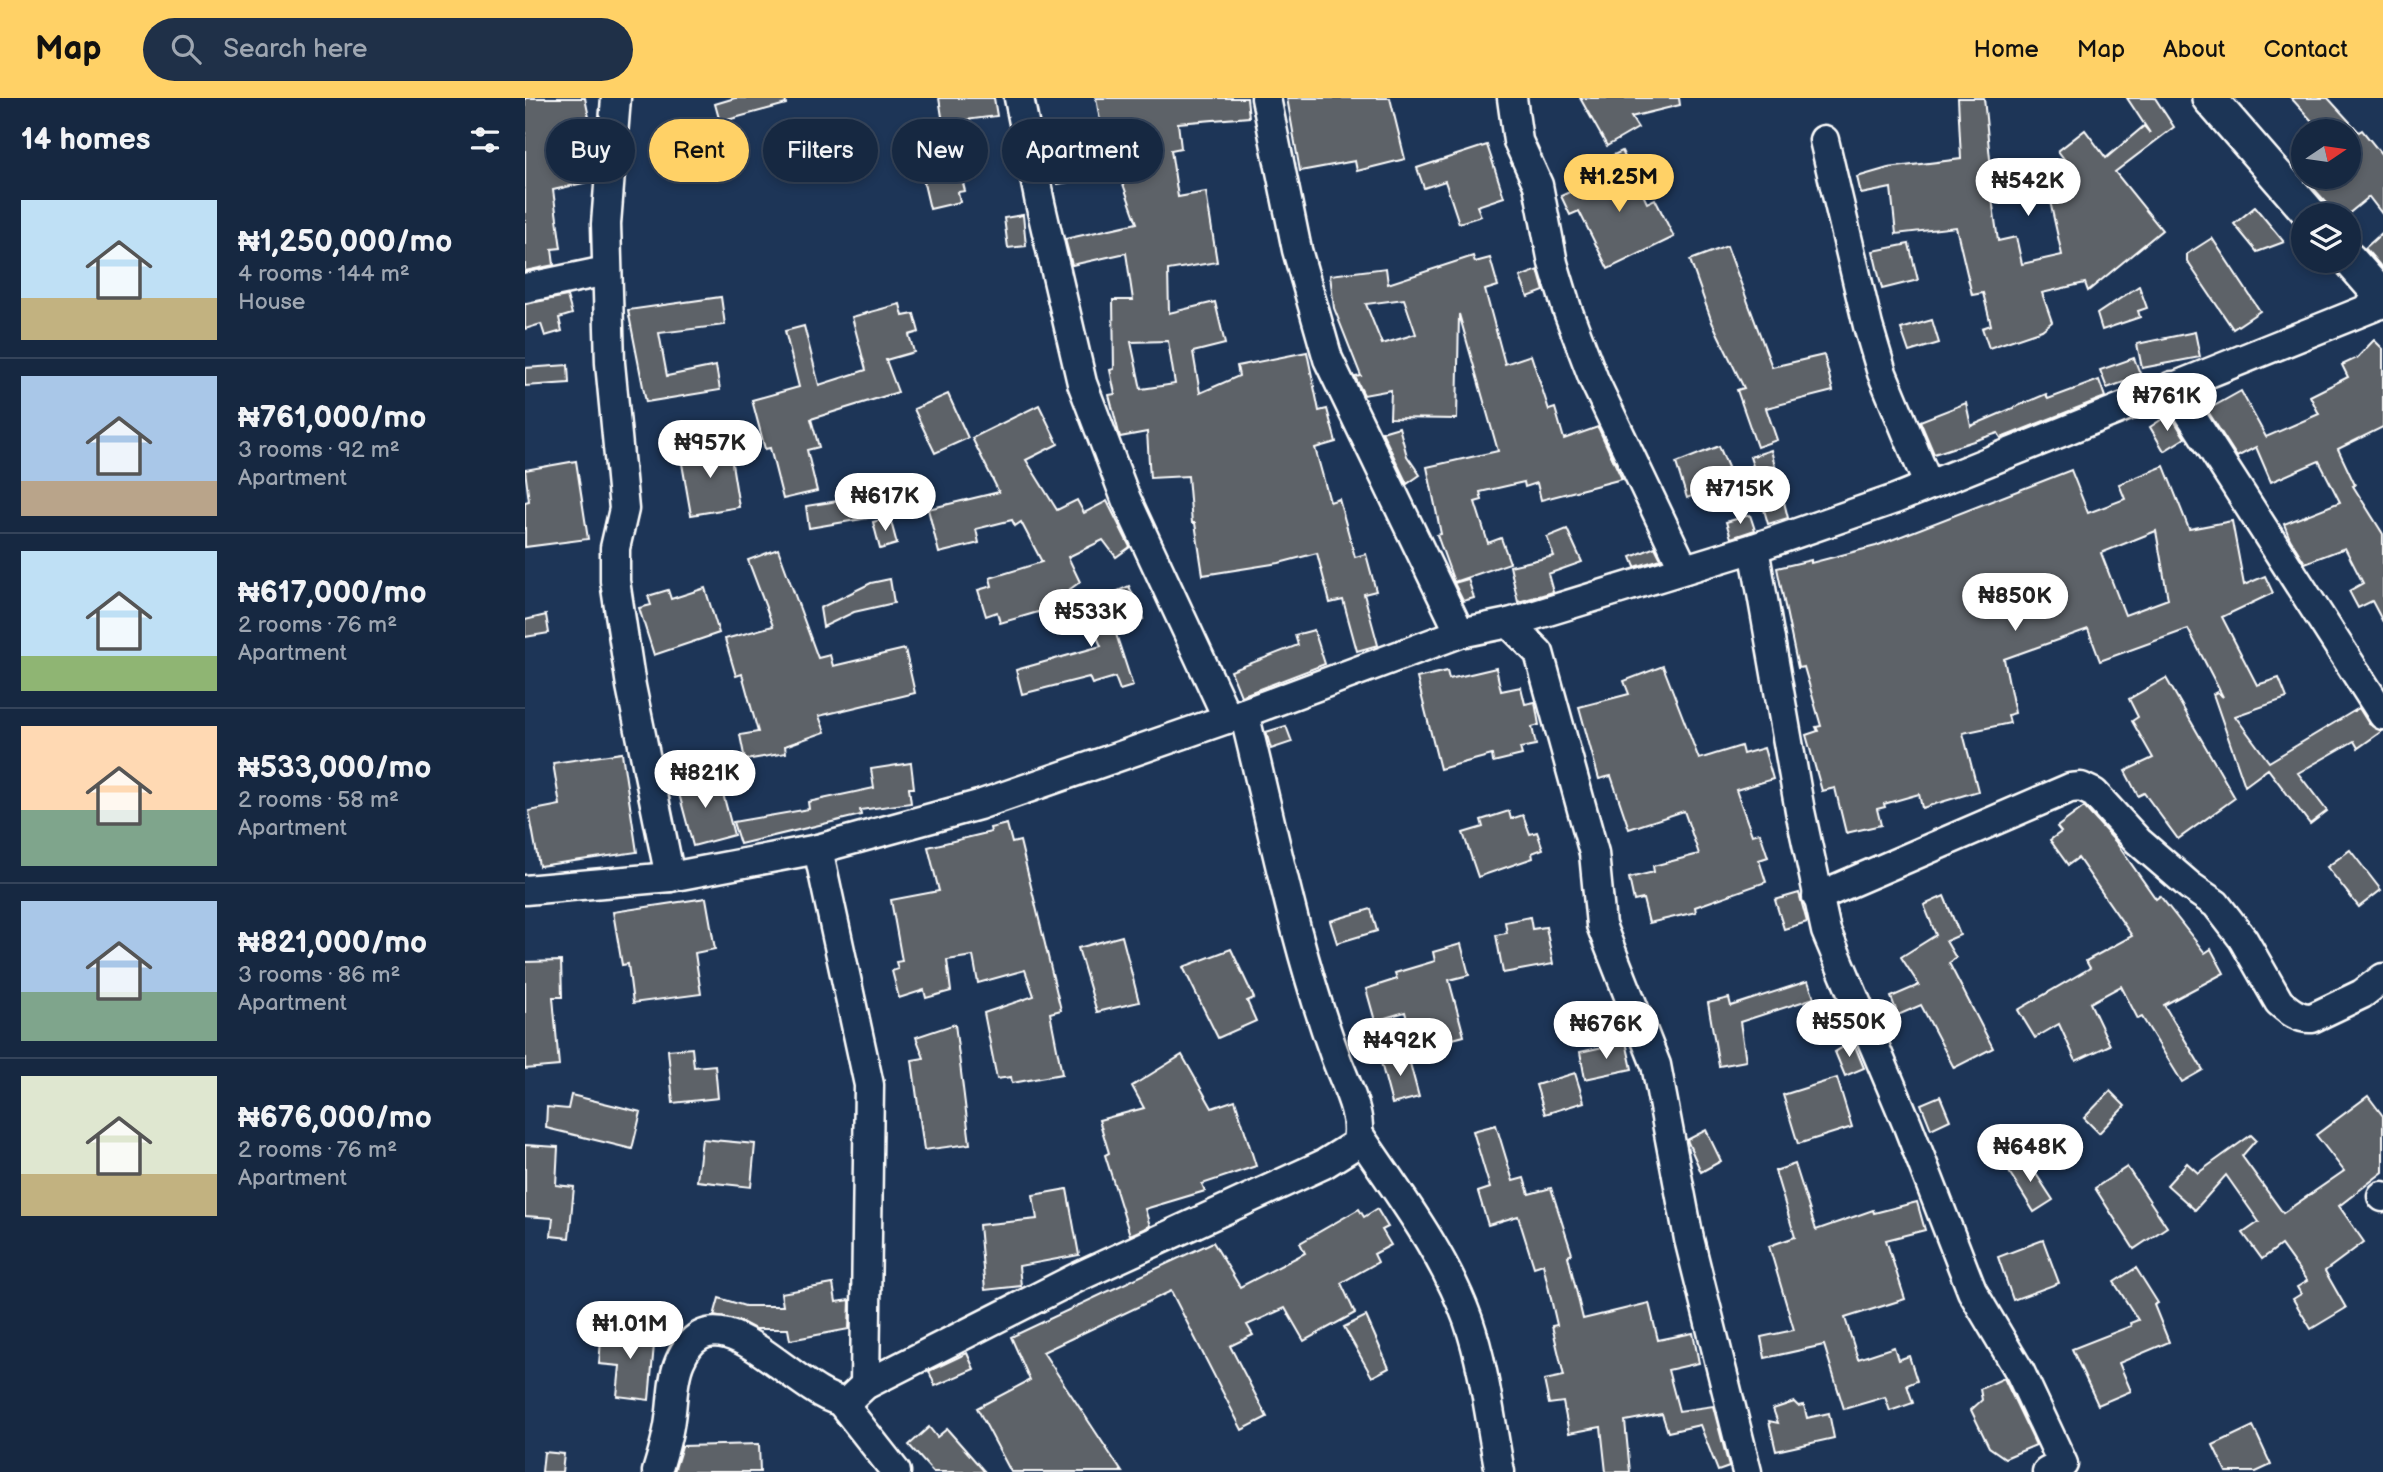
<!DOCTYPE html>
<html lang="en">
<head>
<meta charset="utf-8">
<style>
  body { margin:0; font-family:"Balsamiq Sans",sans-serif; background:#1f3048; color:#f1f3f6; height:100vh; display:flex; flex-direction:column; font-size:26px; white-space:nowrap }
  * { box-sizing:border-box; margin:0 }
  p { font-size:23px; color:#9ea6b1 }
  .icon { flex:none; width:38px; height:38px; fill:none; stroke:currentColor; stroke-width:2; stroke-linecap:round; stroke-linejoin:round }
  .map { position:relative; flex:1; overflow:hidden }
  .drawer { display:flex; flex-direction:column; background:#162841; width:525px }
  .drawer>* { flex:none }
  .guide { position:absolute; left:21px; top:21px; width:665px; height:63px; display:flex; gap:14px }
  .needle { width:46px; rotate:77deg }
  .tools { position:absolute; left:1766px; top:21px; display:grid; gap:14px }
  .tools a { display:grid; place-items:center; width:70px; height:70px; border-radius:50%; background:#162841; box-shadow:0 4px 10px #0003,0 0 0 2px #35445a; font-size:35px }
  .price { position:absolute; translate:-50% -60px; padding:0 16px; border-radius:24px; background:#fff; color:#222; font-size:23px; line-height:46px; filter:drop-shadow(0 2px 4px #0008) }
  .price::after { content:''; position:absolute; left:50%; top:42px; width:21px; height:16px; margin-left:-10px; background:inherit; clip-path:polygon(0 0,100% 0,50% 100%) }
  .price.selected { background:#ffd166; color:#111 }
  ul { padding:0; list-style:none }
  li { display:flex; align-items:center; gap:21px; height:175px; padding:0 21px }
  li+li { border-top:2px solid #35445a }
  li span { display:grid; place-items:center; flex:none; width:196px; height:140px; border-radius:0px; color:#555 }
  li>.icon { margin-inline-start:auto }
  span .icon { width:84px; height:84px; fill:#fffc; stroke-width:1 }
  li b { font-size:30px }
  h2 { display:flex; justify-content:space-between; align-items:center; height:84px; padding:0 21px; font-size:30px }
  .tag { padding:0 24px; border-radius:32px; background:#162841; box-shadow:0 4px 10px #0003,0 0 0 2px #35445a; font-size:24px; line-height:63px }
  .tag.selected { background:#ffd166; color:#111 }
  header { display:flex; align-items:center; gap:42px; box-sizing:border-box; height:98px; padding:0 35px; background:#ffd166; color:#111 }
  header strong { font-size:33px }
  nav { display:flex; gap:38px; margin-inline-start:auto; font-size:24px }
  .search { width:490px; height:63px; background:#1f3048; display:flex; align-items:center; gap:18px; box-sizing:border-box; padding:0 24px; border-radius:38px; color:#9ea6b1; font-size:26px }
  main { display:flex; flex:1; min-height:0 }
  .map>svg:first-child { display:block }
</style>
</head>
<body>
<header>
<strong>Map</strong>
<div class="search"><svg class="icon" aria-label="search" viewBox="0 0 24 24"><circle cx="10" cy="10" r="6"/><path d="M15 15l6 6"/></svg>Search here</div>
<nav><a>Home</a><a>Map</a><a>About</a><a>Contact</a></nav>
</header>
<main>
<section class="drawer">
<h2>14 homes<svg class="icon" aria-label="filters" viewBox="0 0 24 24"><path d="M4 7h16M4 17h16"/><circle cx="9" cy="7" r="2"/><circle cx="15" cy="17" r="2"/></svg></h2>
<ul>
<li><span style="background:linear-gradient(#bfe0f5 70%,#c2b280 0)"><svg class="icon" aria-label="home" viewBox="0 0 24 24"><path d="M3 11l9-7 9 7M6 9v11h12V9"/></svg></span><div><b>₦1,250,000/mo</b><p>4 rooms · 144 m²</p><p>House</p></div></li>
<li><span style="background:linear-gradient(#a9c7e8 75%,#b9a48a 0)"><svg class="icon" aria-label="home" viewBox="0 0 24 24"><path d="M3 11l9-7 9 7M6 9v11h12V9"/></svg></span><div><b>₦761,000/mo</b><p>3 rooms · 92 m²</p><p>Apartment</p></div></li>
<li><span style="background:linear-gradient(#bfe0f5 75%,#8fb573 0)"><svg class="icon" aria-label="home" viewBox="0 0 24 24"><path d="M3 11l9-7 9 7M6 9v11h12V9"/></svg></span><div><b>₦617,000/mo</b><p>2 rooms · 76 m²</p><p>Apartment</p></div></li>
<li><span style="background:linear-gradient(#ffd9b3 60%,#7fa58c 0)"><svg class="icon" aria-label="home" viewBox="0 0 24 24"><path d="M3 11l9-7 9 7M6 9v11h12V9"/></svg></span><div><b>₦533,000/mo</b><p>2 rooms · 58 m²</p><p>Apartment</p></div></li>
<li><span style="background:linear-gradient(#a9c7e8 65%,#7fa58c 0)"><svg class="icon" aria-label="home" viewBox="0 0 24 24"><path d="M3 11l9-7 9 7M6 9v11h12V9"/></svg></span><div><b>₦821,000/mo</b><p>3 rooms · 86 m²</p><p>Apartment</p></div></li>
<li><span style="background:linear-gradient(#dfe7d0 70%,#c2b280 0)"><svg class="icon" aria-label="home" viewBox="0 0 24 24"><path d="M3 11l9-7 9 7M6 9v11h12V9"/></svg></span><div><b>₦676,000/mo</b><p>2 rooms · 76 m²</p><p>Apartment</p></div></li>
</ul>
</section>
<div class="map">
<svg width="1858" height="1374" viewBox="0 0 1858 1374">
  <rect width="100%" height="100%" fill="#1d3557"/>
  <filter id="ink" filterUnits="userSpaceOnUse"><feTurbulence type="fractalNoise" baseFrequency=".0143" numOctaves="2"/><feDisplacementMap in="SourceGraphic" scale="14" xChannelSelector="R" yChannelSelector="G"/><feConvolveMatrix kernelMatrix="1 2 1 2 8 2 1 2 1" color-interpolation-filters="sRGB"/></filter>
  <g filter="url(#ink)">
    <!-- building -->
    <g fill="#5d6268" stroke="#fff" stroke-width="2" fill-rule="evenodd">
      <path d="M0,0H60L70,48L68,77H62L63,84L28,92L36,150L27,151L29,167L0,173Z"/>
      <path d="M210,0H260L261,6L195,24L190,6Z"/>
      <path d="M414,0H469L472,18L418,25Z"/>
      <path d="M571,0H722L724,19L653,25L656,50L646,52L653,99L681,94L692,164L643,172L644,215L690,204L700,246L668,254L675,295L714,278L712,268L782,254L794,313L802,311L811,344L790,350L805,404L814,401L830,459L841,456L851,493L839,496L853,547L832,553L818,502L805,505L792,455L754,465L678,477L670,425H667L663,378L625,380L622,334L595,339L584,297L590,296L585,272L589,271L588,202H608L601,155L547,167L540,141L612,125L594,75L532,86L528,59L580,51ZM643,243L650,286L616,291L606,244Z"/>
      <path d="M762,0H865L880,61L832,73L830,63L775,73Z"/>
      <path d="M1055,0H1154L1155,7L1106,19L1113,30L1082,48Z"/>
      <path d="M1433,0H1459L1466,71L1463,72L1473,143L1491,139L1497,166L1537,157L1521,85L1552,78L1533,53L1560,32L1581,60L1619,28L1625,35L1602,0H1630L1649,29L1590,74L1637,132L1563,193L1560,185L1517,195L1527,224L1517,232L1464,250L1457,230L1466,227L1458,195L1447,197L1431,129L1371,136L1366,90L1336,96L1332,79L1363,70L1436,61Z"/>
      <path d="M1766,0H1803L1834,34L1837,32L1858,58V117L1844,99L1822,117H1805L1801,104L1778,79H1824V33H1796Z"/>
      <path d="M425,34L440,93L433,94L435,104L405,111L389,43Z"/>
      <path d="M962,47L979,99L952,108L956,118L934,125L920,83L899,90L892,70Z"/>
      <path d="M1097,53L1122,105L1130,101L1149,139L1083,171L1054,113L1045,117L1036,98L1084,75L1078,62Z"/>
      <path d="M1730,109L1759,144L1732,154L1709,126Z"/>
      <path d="M498,117L501,148L483,150L479,120Z"/>
      <path d="M1858,134V171L1840,150Z"/>
      <path d="M1687,140L1735,213L1708,231L1662,163V156Z"/>
      <path d="M1384,146L1393,182L1357,191L1348,153Z"/>
      <path d="M1202,148L1247,269L1299,257L1308,293L1241,310L1252,342L1232,349L1212,292L1219,290L1187,224L1165,162Z"/>
      <path d="M948,158L950,164L965,160L973,188L960,192L980,266L1006,257L1024,312L1030,310L1039,341L1073,329L1097,381L1016,402L1012,385L1000,389L999,384L955,394L957,402L950,404L963,445L976,440L985,465L929,484L912,437L916,436L902,369L973,353L934,216L932,321L865,320L866,292L839,297L830,279L836,278L809,210L805,177L861,170L863,186ZM879,201L891,236L857,246L841,206Z"/>
      <path d="M1013,172L1019,193L1003,199L995,179Z"/>
      <path d="M1614,188L1622,210L1613,213L1615,219L1577,232L1572,216Z"/>
      <path d="M42,198L47,216L34,220L37,233L20,238L16,226L0,231V206Z"/>
      <path d="M196,199L200,227L134,235L142,278L191,268L195,292L121,304L103,212Z"/>
      <path d="M375,206L378,218L389,216L394,234L384,237L389,254L361,262L373,294L286,321L294,349L282,352L292,393L258,401L245,350L240,351L227,302L274,289L260,233L279,228L294,287L341,272L327,219Z"/>
      <path d="M1407,222L1414,245L1384,254L1376,231Z"/>
      <path d="M1670,234L1675,259L1617,270L1612,246Z"/>
      <path d="M1849,242L1858,251V329L1813,351L1830,387L1828,388L1858,436V524L1847,503L1833,510L1824,493L1838,485L1820,450L1780,465L1765,441L1759,426L1815,404L1794,363L1746,384L1731,349L1712,359L1682,312L1716,293L1741,339L1794,316L1785,298L1823,279L1817,267L1832,260Z"/>
      <path d="M1609,260L1616,278L1582,290L1575,272Z"/>
      <path d="M43,267L44,285L0,288V270Z"/>
      <path d="M1574,282L1580,299L1476,340L1473,335L1409,356L1395,323L1441,305L1446,328L1521,296L1523,301Z"/>
      <path d="M423,296L443,340L410,355L389,311Z"/>
      <path d="M514,307L533,346L501,362L532,412L552,402L559,415L582,403L605,449L591,459L578,442L543,459L555,484L513,514L475,525L472,514L461,518L453,492L467,488L465,480L517,464L496,424L490,428L487,422L451,431L454,445L414,455L403,411L474,394L447,340Z"/>
      <path d="M1645,316L1660,340L1639,353L1625,329Z"/>
      <path d="M874,329L882,358L895,377L882,386L857,334Z"/>
      <path d="M204,347L214,409L166,417L155,354Z"/>
      <path d="M1194,348L1208,381L1162,400L1151,365Z"/>
      <path d="M1246,352L1263,420L1243,426L1238,408L1241,407L1225,359Z"/>
      <path d="M51,363L63,441L0,449V404L4,403L0,372Z"/>
      <path d="M1639,368L1664,431L1707,423L1719,487L1740,478L1748,495L1697,519L1732,587L1754,580L1762,600L1710,618L1744,664L1834,610L1844,626L1857,633L1833,650L1829,643L1773,675L1802,713L1785,726L1743,671L1720,688L1688,596L1692,594L1698,599L1663,531L1575,563L1563,531L1479,561L1490,615L1483,617L1485,625L1438,635L1453,693L1397,710L1394,696L1359,706L1360,709L1352,711L1356,727L1321,735L1310,690L1297,693L1281,637L1293,633L1291,629L1296,628L1279,569L1273,570L1252,470L1286,462V465L1351,448L1546,372L1563,415L1600,401L1594,386ZM1631,433L1643,501L1600,517L1576,455Z"/>
      <path d="M357,396L361,417L284,430L281,408Z"/>
      <path d="M1225,417L1230,432L1206,440L1201,424Z"/>
      <path d="M365,420L372,446L355,451L348,424Z"/>
      <path d="M1042,431L1057,464L1023,476L1028,494L993,504L985,468L1029,458L1022,439Z"/>
      <path d="M1130,449L1136,461L1110,469L1106,459Z"/>
      <path d="M253,451L293,560L305,557L308,568L380,551L390,595L294,618L300,634L260,648L261,655L220,662L215,637L233,634L217,576L211,578L200,541L248,528L223,462Z"/>
      <path d="M365,481L369,505L329,514L298,529L295,510L346,485Z"/>
      <path d="M943,481L949,500L938,503L929,485Z"/>
      <path d="M604,488L618,521L590,533L608,588L595,592L590,579L567,586L564,579L497,596L491,572L576,548L559,508Z"/>
      <path d="M180,490L194,535L129,557L114,510L126,507L123,498L143,492L146,501Z"/>
      <path d="M21,517L24,535L0,539V522Z"/>
      <path d="M789,532L800,566L716,598L706,573L773,547L770,537Z"/>
      <path d="M1138,568L1174,661L1216,648L1218,656L1239,650L1248,681L1211,692L1227,737L1235,735L1243,759L1234,762L1241,784L1170,809L1171,814L1124,825L1118,801L1109,803L1104,780L1129,774L1128,768L1174,756L1159,713L1104,731L1086,678L1074,681L1054,609L1104,596L1099,583Z"/>
      <path d="M971,570L976,593L996,589L1000,606L1010,604L1014,627L1007,629L1011,647L995,650L997,657L968,664L967,657L915,671L892,580L922,573L924,581Z"/>
      <path d="M1641,580L1710,700L1653,741L1619,695L1613,698L1600,673L1628,660L1607,623L1613,619L1604,601Z"/>
      <path d="M761,628L767,644L746,651L741,634Z"/>
      <path d="M97,655L112,754L14,768L4,713L35,707L28,665Z"/>
      <path d="M386,665L389,690H384L386,705L335,712L336,717L215,746L208,724L284,711L283,704L349,690L346,671Z"/>
      <path d="M193,677L209,737L168,748L152,688Z"/>
      <path d="M1559,709L1590,743L1631,801L1635,798L1680,855L1686,851L1699,875L1639,907L1678,972L1657,984L1617,919L1613,921L1596,888L1565,905L1585,947L1551,963L1534,926L1510,940L1493,912L1565,870L1561,863L1607,838L1553,760L1543,767L1525,742L1536,734L1532,729Z"/>
      <path d="M984,713L986,721L998,717L1005,736L1012,734L1018,751L1007,755L1008,760L953,779L938,735L958,729L956,722Z"/>
      <path d="M482,726L487,745L495,743L536,912L525,915L537,976L487,985L486,979L472,981L459,915L509,898L500,872L453,885L448,858L422,862L426,893L401,900L399,892L374,900L367,873L373,871L371,864L377,863L366,802L414,793L403,749L466,734L465,730Z"/>
      <path d="M1825,752L1856,792L1834,809L1802,769Z"/>
      <path d="M1274,795L1282,824L1259,831L1250,802Z"/>
      <path d="M1419,798L1435,837L1421,843L1431,860L1424,865L1468,950L1429,970L1396,907L1373,917L1366,899L1394,887L1376,859L1411,837L1399,807Z"/>
      <path d="M181,800L190,851L170,855L176,896L108,905L103,866L97,867L88,814Z"/>
      <path d="M846,811L852,833L812,845L805,823Z"/>
      <path d="M1005,819L1007,831L1021,829L1028,866L978,875L971,837L982,835L980,824Z"/>
      <path d="M597,838L614,904L572,914L553,850Z"/>
      <path d="M936,846L944,877L924,882L939,938L890,951L880,914L850,923L841,891L872,881L870,875L910,863L908,854Z"/>
      <path d="M706,851L729,900L722,903L731,923L693,940L658,869Z"/>
      <path d="M36,863L37,899H28L34,968L0,971V864Z"/>
      <path d="M1283,883L1289,900L1215,924L1221,963L1194,968L1183,905L1204,900L1206,908Z"/>
      <path d="M430,926L445,1046L399,1052L387,962L399,960L391,939Z"/>
      <path d="M1328,943L1339,970L1320,978L1310,954Z"/>
      <path d="M1101,944L1107,971L1060,981L1055,954Z"/>
      <path d="M167,950L169,969L190,967L193,1000L148,1005L143,952Z"/>
      <path d="M882,954L894,999L867,1006L855,961Z"/>
      <path d="M657,957L687,1010L710,1002L731,1068L677,1086L680,1093L620,1111L625,1128L605,1137L580,1057L584,1055L574,1022L619,1010L607,988Z"/>
      <path d="M1050,975L1059,1004L1020,1016L1011,987Z"/>
      <path d="M1312,980L1327,1029L1273,1046L1258,997Z"/>
      <path d="M1585,993L1600,1008L1574,1035L1559,1020Z"/>
      <path d="M46,997L116,1014L107,1051L21,1030L22,1009L43,1011Z"/>
      <path d="M1415,998L1425,1022L1406,1031L1396,1006Z"/>
      <path d="M1843,998L1858,1018V1074L1814,1108L1839,1144L1800,1173L1821,1210L1786,1231L1768,1201L1776,1196L1772,1189L1782,1183L1756,1147L1737,1161L1718,1135L1734,1124L1701,1077L1670,1112L1642,1087L1662,1065L1673,1075L1726,1037L1731,1042L1717,1058L1758,1115L1819,1073L1791,1037Z"/>
      <path d="M971,1027L988,1083L999,1080L1004,1096L1026,1090L1047,1156L1043,1158L1058,1221L1124,1205L1133,1242L1168,1235L1174,1265L1143,1272L1154,1313L1188,1308L1204,1369L1193,1373L1175,1327L1143,1334L1137,1316L1100,1323L1105,1374H1081L1076,1329L1044,1335L1038,1304L1024,1306L1019,1282L1039,1278L1027,1228L1032,1227L1018,1166L1009,1169L993,1118L963,1127L953,1094L965,1090L948,1033Z"/>
      <path d="M1181,1032L1196,1063L1176,1074L1162,1042Z"/>
      <path d="M177,1041L230,1046L226,1089L172,1083Z"/>
      <path d="M0,1047L33,1049L31,1087L49,1089L44,1140L26,1138L28,1120L0,1118Z"/>
      <path d="M1500,1059L1528,1102L1509,1114L1481,1069Z"/>
      <path d="M1270,1066L1291,1132L1348,1112L1349,1115L1392,1104L1400,1132L1361,1142L1380,1201L1320,1220L1333,1261L1369,1249L1373,1262L1384,1258L1392,1283L1382,1287L1388,1305L1365,1313L1360,1299L1319,1311L1299,1247L1240,1260L1236,1239L1269,1232L1244,1148L1270,1139L1250,1073Z"/>
      <path d="M1602,1069L1642,1129L1609,1151L1570,1090Z"/>
      <path d="M542,1091L554,1157L494,1168L496,1188L460,1192L454,1127L512,1121L508,1097Z"/>
      <path d="M834,1111L839,1119L852,1111L863,1129L857,1132L866,1147L849,1156L853,1164L816,1185L830,1215L779,1243L760,1210L722,1227L728,1237L705,1248L742,1319L717,1332L646,1193L518,1254L597,1374H486L452,1310L505,1282L486,1239L688,1144L715,1189L780,1155L775,1145Z"/>
      <path d="M1518,1142L1534,1185L1488,1202L1473,1159Z"/>
      <path d="M1611,1170L1633,1205L1629,1207L1644,1244L1594,1265L1606,1293L1573,1307L1547,1251L1606,1228L1605,1225L1613,1222L1589,1184Z"/>
      <path d="M308,1186L311,1204L325,1202L324,1231L265,1242L263,1231H230L215,1223L189,1218L194,1200L220,1208H258L256,1195Z"/>
      <path d="M841,1218L864,1270L847,1279L819,1229Z"/>
      <path d="M77,1231L130,1236L124,1302L92,1298L95,1268L74,1266Z"/>
      <path d="M442,1255L449,1271L410,1288L404,1273Z"/>
      <path d="M1479,1280L1511,1347L1480,1360L1464,1349L1446,1312L1457,1302L1455,1291Z"/>
      <path d="M1269,1304L1273,1308L1279,1307L1282,1320L1304,1315L1309,1340L1251,1353L1244,1323L1253,1325L1248,1311Z"/>
      <path d="M1728,1328L1746,1367L1731,1374H1701L1688,1347Z"/>
      <path d="M404,1329L412,1339L422,1331L460,1374H408L384,1347Z"/>
      <path d="M234,1346L235,1374H149L157,1348Z"/>
      <path d="M19,1354L39,1356L37,1374H17Z"/>
    </g>
    <g fill="none" stroke-linecap="round" stroke-linejoin="round">
      <!-- minor casing -->
      <g stroke="#fff" stroke-width="33">
        <g id="minor">
          <path d="M91,0L81,126L85,265L99,411L90,450V483L106,588L145,779"/>
          <path d="M494,0L515,105L557,285L601,401L703,621"/>
          <path d="M741,0L772,152L803,261L935,535"/>
          <path d="M987,0L993,43L1013,87L1028,165L1042,211L1069,282L1159,471"/>
          <path d="M1299,42L1343,228L1357,275L1403,386"/>
          <path d="M0,190L81,173"/>
          <path d="M1647,288L1858,617"/>
          <path d="M1229,450L1275,713L1301,833L1383,1028L1447,1193L1495,1274L1538,1366L1522,1374"/>
          <path d="M984,525L1014,555L1069,755L1076,827L1131,967L1164,1141L1222,1374"/>
          <path d="M293,751L344,987L340,1287"/>
          <path d="M0,792L145,779L293,751L454,707L719,615L935,535L984,525L1229,450L1370,401L1858,205"/>
          <path d="M1292,799L1545,690L1556,689L1569,695L1613,743L1665,788L1691,806L1718,841L1754,904C1764,913 1774,921 1787,920L1837,896L1858,880"/>
          <path d="M834,1037C873,1095 919,1155 943,1222C960,1271 965,1323 975,1374"/>
          <path d="M1857,1098L1858,1099"/>
          <path d="M316,1304L371,1374"/>
          <path d="M132,1374C137,1357 143,1339 145,1321C148,1302 147,1281 155,1263C191,1180 274,1303 322,1304L340,1287L551,1180L799,1066L831,1046C840,1018 818,982 809,955C770,847 747,727 719,615"/>
        </g>
      </g>
      <!-- tertiary casing -->
      <g stroke="#fff" stroke-width="38">
        <g id="tertiary">
          <path d="M1684,0L1786,117"/>
          <path d="M1824,161L1858,200"/>
        </g>
      </g>
      <!-- minor -->
      <use href="#minor" stroke="#1d3557" stroke-width="28"/>
      <!-- tertiary -->
      <use href="#tertiary" stroke="#1d3557" stroke-width="33"/>
    </g>
  </g>
</svg>
<div class="tools">
<a><svg class="needle" viewBox="-14 -14 28 28"><path d="M0-13l5 13h-10z" fill="#e53935"/><path d="M0 13l5-13h-10z" fill="#9ea6b1"/></svg></a>
<a><svg class="icon" aria-label="layers" viewBox="0 0 24 24"><path d="M12 4l9 5-9 5-9-5zM3 14l9 5 9-5"/></svg></a>
</div>
<b class="price selected" style="left:1094px;top:116px">₦1.25M</b>
<b class="price" style="left:1503px;top:120px">₦542K</b>
<b class="price" style="left:1642px;top:335px">₦761K</b>
<b class="price" style="left:185px;top:382px">₦957K</b>
<b class="price" style="left:1215px;top:428px">₦715K</b>
<b class="price" style="left:360px;top:435px">₦617K</b>
<b class="price" style="left:1490px;top:535px">₦850K</b>
<b class="price" style="left:566px;top:551px">₦533K</b>
<b class="price" style="left:180px;top:712px">₦821K</b>
<b class="price" style="left:1324px;top:961px">₦550K</b>
<b class="price" style="left:1081px;top:963px">₦676K</b>
<b class="price" style="left:875px;top:980px">₦492K</b>
<b class="price" style="left:1505px;top:1086px">₦648K</b>
<b class="price" style="left:105px;top:1263px">₦1.01M</b>
<div class="guide">
<a class="tag">Buy</a>
<a class="tag selected">Rent</a>
<a class="tag">Filters</a>
<a class="tag">New</a>
<a class="tag">Apartment</a>
</div>
</div>
</main>
</body>
</html>
